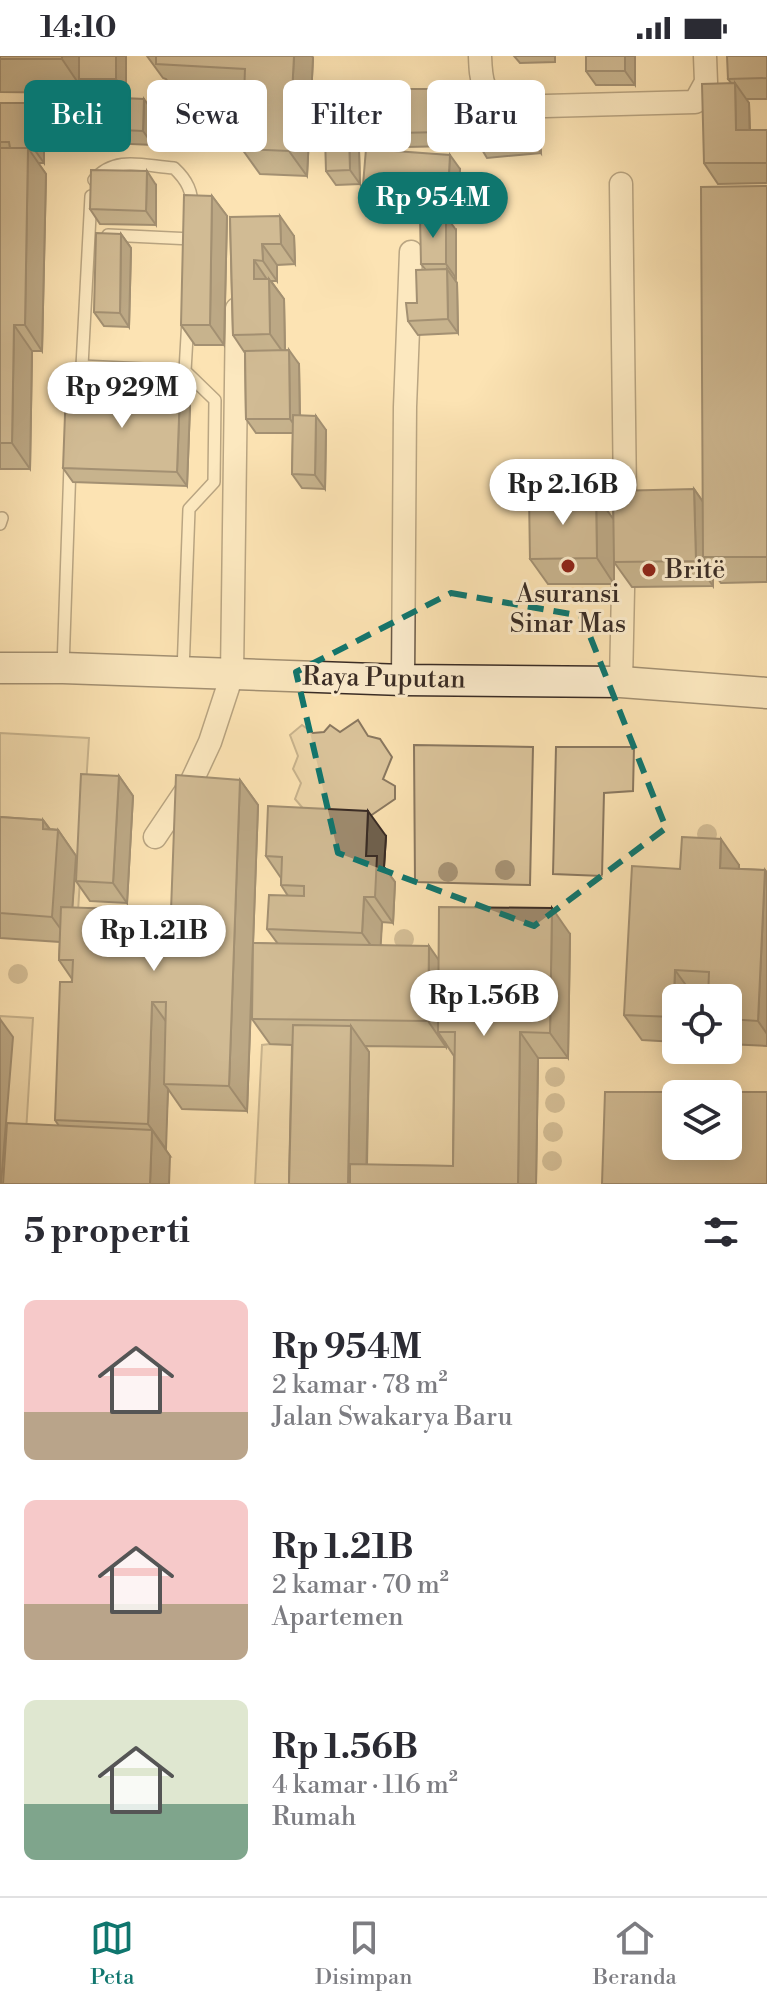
<!DOCTYPE html>
<html lang="id">
<head>
<meta charset="utf-8">
<style>
  body { margin:0; font-family:"Libre Bodoni",serif; background:#f2f2f3; color:#2b2b33; height:100vh; display:flex; flex-direction:column; font-size:30px; white-space:nowrap }
  * { box-sizing:border-box; margin:0 }
  p { font-size:26px; color:#7c7c81 }
  .icon { flex:none; width:44px; height:44px; fill:none; stroke:currentColor; stroke-width:2; stroke-linecap:round; stroke-linejoin:round }
  .map { position:relative; height:1128px; overflow:hidden }
  .drawer { display:flex; flex-direction:column; background:#fff; flex:1 }
  .drawer>* { flex:none }
  .hud { position:absolute; left:24px; top:24px; width:720px; height:72px; display:flex; gap:16px }
  .buttons { position:absolute; left:662px; top:928px; display:grid; gap:16px }
  .buttons a { display:grid; place-items:center; width:80px; height:80px; border-radius:12px; background:#fff; box-shadow:0 4px 20px #0003; font-size:40px }
  .price { position:absolute; translate:-50% -68px; padding:0 18px; border-radius:28px; background:#fff; color:#222; font-size:26px; line-height:52px; filter:drop-shadow(0 2px 4px #0008) }
  .price::after { content:''; position:absolute; left:50%; top:48px; width:24px; height:18px; margin-left:-12px; background:inherit; clip-path:polygon(0 0,100% 0,50% 100%) }
  .price.active { background:#0f766e; color:#fff }
  ul { padding:0; list-style:none }
  li { display:flex; align-items:center; gap:24px; height:200px; padding:0 24px }
  li span { display:grid; place-items:center; flex:none; width:224px; height:160px; border-radius:12px; color:#555 }
  li>.icon { margin-inline-start:auto }
  span .icon { width:96px; height:96px; fill:#fffc; stroke-width:1 }
  li b { font-size:34px }
  h2 { display:flex; justify-content:space-between; align-items:center; height:96px; padding:0 24px; font-size:34px }
  .tag { padding:0 28px; border-radius:12px; background:#fff; box-shadow:0 4px 20px #0003; font-size:28px; line-height:72px }
  .tag.active { background:#0f766e; color:#fff }
  .status { display:flex; justify-content:space-between; align-items:center; height:56px; padding:0 40px; background:#fff; direction:ltr }
  .status svg { height:22px; fill:currentColor }
  .tab-bar { display:flex; justify-content:space-around; align-items:center; height:112px; border-top:2px solid #e1e1e2; background:#fff; font-size:22px; color:#7c7c81 }
  .tab-bar a { display:grid; justify-items:center; gap:4px }
  .tab-bar .active { color:#0f766e }
  .map>svg:first-child { display:block }
</style>
</head>
<body>
<div class="status"><b>14:10</b><svg viewBox="0 0 49 12"><path d="M0 12V9h3v3zM5 12V6h3v6zM10 12V3h3v9zM15 12V0h3v12zM26 1h20v11H26zM47 4h2v5h-2z"/></svg></div>
<div class="map">
<svg width="767" height="1128" viewBox="0 0 767 1128">
  <rect width="100%" height="100%" fill="#fce3b3"/>
  <filter id="stains"><feTurbulence type="fractalNoise" baseFrequency=".0025" numOctaves="4"/><feColorMatrix values="0 0 0 0 .2 0 0 0 0 .09 0 0 0 0 .02 0 0 0 .5 -.17"/></filter>
  <radialGradient id="worn" r=".72"><stop offset=".6" stop-color="#630" stop-opacity="0"/><stop offset="1" stop-color="#630" stop-opacity=".3"/></radialGradient>
  <!-- green -->
  <g fill="#dbc49b" stroke="#8a7860" stroke-width="2">
    <path d="M358,664L368,680L380,683L392,701L383,723L395,730V743L357,769L312,763L295,743L301,727L293,713L298,700L290,679L302,669L313,677L324,676L330,669L340,676Z"/>
    <path d="M0,677L89,682L76,887L0,785Z"/>
    <path d="M414,689L533,691L530,829L415,826Z"/>
    <path d="M556,691H634L633,735L604,737L602,820L553,818Z"/>
    <path d="M0,960L33,962L25,1093L4,1091L1,1128Z"/>
    <path d="M270,988L456,991L536,1128H255L262,989Z"/>
  </g>
  <g fill="none" stroke-linecap="round" stroke-linejoin="round">
    <!-- lane casing -->
    <g stroke="#695948" stroke-width="14">
      <g id="lane">
        <path d="M94,124C115,99 144,110 174,112C187,124 193,136 192,154"/>
        <path d="M108,179L192,183"/>
        <path d="M82,310L185,315"/>
        <path d="M73,344L74,321L82,310L91,140"/>
        <path d="M0,468L2,462"/>
        <path d="M63,612L70,409"/>
        <path d="M183,616L189,453L214,426L215,344L185,315L188,263"/>
      </g>
    </g>
    <!-- street casing -->
    <g stroke="#695948" stroke-width="25">
      <g id="street">
        <path d="M480,0C481,27 482,35 504,51L695,46L706,26L705,0"/>
        <path d="M621,128L625,441L621,626"/>
        <path d="M403,624L405,351L411,196"/>
        <path d="M155,781L190,729L210,686L232,619L237,253"/>
      </g>
    </g>
    <!-- secondary casing -->
    <g stroke="#382b25" stroke-width="33">
      <path id="secondary" d="M0,612H63L403,624L621,626L767,637"/>
    </g>
    <!-- lane -->
    <use href="#lane" stroke="#fdedce" stroke-width="11"/>
    <!-- street -->
    <use href="#street" stroke="#fdedce" stroke-width="22"/>
    <!-- secondary -->
    <use href="#secondary" stroke="#fdedce" stroke-width="30"/>
  </g>
  <!-- trees -->
  <g fill="#a79375">
    <circle cx="707" cy="778" r="10"/>
    <circle cx="505" cy="814" r="10"/>
    <circle cx="448" cy="816" r="10"/>
    <circle cx="404" cy="883" r="10"/>
    <circle cx="18" cy="918" r="10"/>
    <circle cx="555" cy="1021" r="10"/>
    <circle cx="555" cy="1047" r="10"/>
    <circle cx="553" cy="1076" r="10"/>
    <circle cx="552" cy="1105" r="10"/>
  </g>
  <!-- wall -->
  <g fill="#88785f" stroke="#382b25" stroke-width="2" fill-rule="evenodd">
    <path d="M0,0H126V37H88L85,33V37L0,36Z"/>
    <path d="M147,0H312L313,2L307,120L260,118L242,93L244,37L174,34L166,23L163,22Z"/>
    <path d="M514,0H555V6L520,7Z"/>
    <path d="M586,0H635V29H596L586,15Z"/>
    <path d="M767,0V43H746L749,47L750,74H767V127L718,128L704,107L731,27L728,23Z"/>
    <path d="M444,33L454,47V90L405,91L395,77Z"/>
    <path d="M0,47H34L44,61V107H38L46,118L42,295H32L30,413H0Z"/>
    <path d="M529,49L539,63L541,97L487,102L478,87Z"/>
    <path d="M154,57L153,89L109,87L99,73Z"/>
    <path d="M357,58L358,88L355,89L359,94L360,128L336,129L326,115L329,81Z"/>
    <path d="M460,113L458,149L373,143L363,129Z"/>
    <path d="M156,129V169L100,168L90,153Z"/>
    <path d="M767,130V526L721,527L713,516V530L632,531L614,506V493V528H548L530,503L614,464L694,433L703,446Z"/>
    <path d="M212,140L227,160L224,289H195L181,269Z"/>
    <path d="M230,161L294,180L295,208L277,209V225H271L284,243L285,294L299,308L300,359L326,374L325,433L302,432L292,418L293,377H256L246,363L245,297L233,279Z"/>
    <path d="M456,174V222H454L457,227L458,277L418,279L408,265L417,247L425,213L421,208Z"/>
    <path d="M121,178L131,192L129,271L104,270L94,256Z"/>
    <path d="M180,336L190,350L187,430L73,426L63,412Z"/>
    <path d="M119,720L133,740L127,847L90,845L76,825Z"/>
    <path d="M240,724L258,749L253,887L278,888L267,873L288,840L281,829V822L266,800L386,780L384,811L395,826L393,867L382,866L380,889L439,904L570,878L568,1002H538L536,1128H289L292,989L270,988L252,963L253,894L247,1055L182,1053L168,1033L165,1093L170,1100L59,1070L55,1064L72,923L59,904L60,886L0,882V761L43,764L50,773L58,774L76,800L72,852L171,855ZM446,988L454,1000L453,1110L367,1109L369,996L365,990L446,991Z"/>
    <path d="M739,809V813L765,814L767,817V990L728,988V942L693,939V942H676V986L642,984L624,959L680,813Z"/>
  </g>
  <!-- shaded-wall -->
  <g fill="#6f614e" stroke="#382b25" stroke-width="2">
    <path d="M62,0H86L79,23L85,33V37L62,3Z"/>
    <path d="M116,0H126V37L116,23Z"/>
    <path d="M294,0H312L313,2L307,120L289,95Z"/>
    <path d="M625,0H635V29L625,15Z"/>
    <path d="M735,27L749,47L750,95L736,74Z"/>
    <path d="M444,33L454,47V90L444,76Z"/>
    <path d="M144,43L154,57L153,89L143,75Z"/>
    <path d="M34,47L44,61V107L34,93Z"/>
    <path d="M529,49L539,63L541,97L531,83Z"/>
    <path d="M352,51L357,58L358,88L353,81Z"/>
    <path d="M349,80L359,94L360,128L350,114Z"/>
    <path d="M28,92L46,118L42,295L25,269Z"/>
    <path d="M450,99L460,113L458,149L448,135Z"/>
    <path d="M147,115L156,129V169L146,155Z"/>
    <path d="M212,140L227,160L224,289L210,269Z"/>
    <path d="M280,160L294,180L295,208L281,188Z"/>
    <path d="M446,160L456,174V222L446,208Z"/>
    <path d="M121,178L131,192L129,271L120,257Z"/>
    <path d="M262,188L277,209V225L263,205Z"/>
    <path d="M254,204L268,225L254,223Z"/>
    <path d="M447,213L457,227L458,277L448,263Z"/>
    <path d="M269,223L284,243L285,299L270,278Z"/>
    <path d="M14,269L32,295L30,413L12,387Z"/>
    <path d="M289,294L299,308L300,377L290,363Z"/>
    <path d="M180,336L190,350L187,430L177,416Z"/>
    <path d="M316,360L326,374L325,433L315,419Z"/>
    <path d="M694,433L712,459L703,501L713,516V530L696,505Z"/>
    <path d="M596,439L614,464V528L597,502Z"/>
    <path d="M119,720L133,740L127,847L113,827Z"/>
    <path d="M240,724L258,749L247,1055L229,1030Z"/>
    <path d="M368,755L386,780L384,811L395,826L393,867L375,841L366,800Z"/>
    <path d="M43,764L57,784L58,774L76,800L70,886L52,861L43,773Z"/>
    <path d="M721,783L739,809L737,837L720,812Z"/>
    <path d="M765,814L767,817V978L758,965Z"/>
    <path d="M364,841L382,866L380,902L362,877Z"/>
    <path d="M552,852L570,878L568,1002L550,977Z"/>
    <path d="M429,890L447,916L438,976L446,988V991L428,965Z"/>
    <path d="M675,914L693,939V942H676V966L673,961Z"/>
    <path d="M152,946L170,971L164,1028L168,1033L166,1093L148,1068Z"/>
    <path d="M0,963L13,981L1,1128H0Z"/>
    <path d="M351,970L369,996L366,1128H348Z"/>
    <path d="M520,976L538,1002L536,1128H518Z"/>
    <path d="M152,1074L170,1100L169,1128H150Z"/>
  </g>
  <!-- building -->
  <g fill="#9e8b6f" stroke="#382b25" stroke-width="2" fill-rule="evenodd">
    <rect x="0" y="0" width="62" height="3"/>
    <rect x="79" y="0" width="37" height="23"/>
    <path d="M156,0H294L289,95L242,93L245,13L156,8Z"/>
    <rect x="586" y="0" width="39" height="15"/>
    <path d="M727,0H767V22L728,23Z"/>
    <path d="M735,27L736,74H767V107H704L702,28Z"/>
    <path d="M395,33H444V76L395,77Z"/>
    <path d="M100,41L144,43L143,75L99,73Z"/>
    <path d="M0,47H34V93L10,92L9,86H0Z"/>
    <path d="M529,49L531,83L478,87L475,53Z"/>
    <path d="M352,51L353,81H349V80L329,81L328,52Z"/>
    <path d="M349,80L350,114L326,115L325,81Z"/>
    <path d="M0,92H28L25,269H14L12,387H0Z"/>
    <path d="M366,93L450,99L448,135L363,129Z"/>
    <path d="M91,114L147,115L146,155L90,153Z"/>
    <path d="M767,130V501H703L701,131Z"/>
    <path d="M184,139L212,140L210,269H181Z"/>
    <path d="M280,160L281,188H262L263,205L254,204V223H269L270,278L233,279L230,161Z"/>
    <path d="M420,160H446V208H421Z"/>
    <path d="M96,177L121,178L120,257L94,256Z"/>
    <path d="M447,213L448,263L408,265L406,247H417L416,214Z"/>
    <path d="M289,294L290,363H246L245,295Z"/>
    <path d="M66,332L180,336L177,416L63,412Z"/>
    <path d="M293,359L316,360L315,419L292,418Z"/>
    <path d="M694,433L696,505L614,506L613,435Z"/>
    <path d="M529,439H596L597,502L530,503Z"/>
    <path d="M81,718L119,720L113,827L76,825Z"/>
    <path d="M176,719L240,724L229,1030L164,1028L166,946H152L148,1068L55,1064L60,926H72L73,904H59L61,851L171,855Z"/>
    <path d="M268,750L368,755L366,800H377L375,841H364L362,877L267,873L269,839L304,840V830L281,829L282,801L266,800Z"/>
    <path d="M0,761L43,764V773L58,774L52,861L0,857Z"/>
    <path d="M682,781L721,783L720,812L765,814L758,965L728,963V942H708L709,916L675,914L673,961L624,959L632,810L680,813Z"/>
    <path d="M439,851L552,852L550,977L520,976L518,1128H350V1108L453,1110L455,976H438Z"/>
    <path d="M253,887L429,890L428,965L252,963Z"/>
    <path d="M293,969L351,970L348,1128H289Z"/>
    <path d="M605,1036H767V1128H602ZM676,1038H728V1090H676Z"/>
    <path d="M7,1067L152,1074L150,1128H3Z"/>
  </g>
  <!-- marked area -->
  <path d="M0 0H767V1128H0ZM451,537L582,560L666,772L534,870L338,797L296,616Z" fill="#fce3b3" fill-opacity=".55" fill-rule="evenodd"/>
  <path fill="none" stroke="#0f766e" stroke-width="6" stroke-dasharray="16 10" stroke-linejoin="round" d="M451,537L582,560L666,772L534,870L338,797L296,616Z"/>
  <!-- markers -->
  <g fill="#8f2418" stroke="#fdedce" stroke-width="3">
    <circle cx="568" cy="510" r="8"/>
    <circle cx="649" cy="514" r="8"/>
  </g>
  <g text-anchor="middle" dominant-baseline="central" stroke-width="6" stroke-linejoin="round" paint-order="stroke">
    <!-- poi labels -->
    <g font-size="26" fill="#382b25" stroke="#fdedce" text-anchor="start">
      <text x="665" y="514">Britë</text>
      <text x="568" y="538" text-anchor="middle">Asuransi<tspan x="568" dy="30">Sinar Mas</tspan></text>
    </g>
    <!-- street labels -->
    <g font-size="26" fill="#382b25" stroke="#fdedce">
      <text transform="translate(384 622) rotate(1)">Raya Puputan</text>
    </g>
  </g>
  <rect width="100%" height="100%" filter="url(#stains)"/>
  <rect width="100%" height="100%" fill="url(#worn)"/>
</svg>
<div class="buttons">
<a><svg class="icon" aria-label="locate" viewBox="0 0 24 24"><circle cx="12" cy="12" r="6"/><path d="M12 2v4M12 18v4M2 12h4M18 12h4"/></svg></a>
<a><svg class="icon" aria-label="layers" viewBox="0 0 24 24"><path d="M12 4l9 5-9 5-9-5zM3 14l9 5 9-5"/></svg></a>
</div>
<b class="price active" style="left:433px;top:184px">Rp 954M</b>
<b class="price" style="left:122px;top:374px">Rp 929M</b>
<b class="price" style="left:563px;top:471px">Rp 2.16B</b>
<b class="price" style="left:154px;top:917px">Rp 1.21B</b>
<b class="price" style="left:484px;top:982px">Rp 1.56B</b>
<div class="hud">
<a class="tag active">Beli</a>
<a class="tag">Sewa</a>
<a class="tag">Filter</a>
<a class="tag">Baru</a>
</div>
</div>
<section class="drawer">
<h2>5 properti<svg class="icon" aria-label="filters" viewBox="0 0 24 24"><path d="M4 7h16M4 17h16"/><circle cx="9" cy="7" r="2"/><circle cx="15" cy="17" r="2"/></svg></h2>
<ul>
<li><span style="background:linear-gradient(#f6c9c9 70%,#b9a48a 0)"><svg class="icon" aria-label="home" viewBox="0 0 24 24"><path d="M3 11l9-7 9 7M6 9v11h12V9"/></svg></span><div><b>Rp 954M</b><p>2 kamar · 78 m²</p><p>Jalan Swakarya Baru</p></div></li>
<li><span style="background:linear-gradient(#f6c9c9 65%,#b9a48a 0)"><svg class="icon" aria-label="home" viewBox="0 0 24 24"><path d="M3 11l9-7 9 7M6 9v11h12V9"/></svg></span><div><b>Rp 1.21B</b><p>2 kamar · 70 m²</p><p>Apartemen</p></div></li>
<li><span style="background:linear-gradient(#dfe7d0 65%,#7fa58c 0)"><svg class="icon" aria-label="home" viewBox="0 0 24 24"><path d="M3 11l9-7 9 7M6 9v11h12V9"/></svg></span><div><b>Rp 1.56B</b><p>4 kamar · 116 m²</p><p>Rumah</p></div></li>
</ul>
</section>
<nav class="tab-bar">
<a class="active"><svg class="icon" aria-label="map" viewBox="0 0 24 24"><path d="M3 6l6-2 6 2 6-2v14l-6 2-6-2-6 2zM9 4v14M15 6v14"/></svg>Peta</a>
<a><svg class="icon" aria-label="saved" viewBox="0 0 24 24"><path d="M7 4h10v16l-5-4-5 4z"/></svg>Disimpan</a>
<a><svg class="icon" aria-label="home" viewBox="0 0 24 24"><path d="M3 11l9-7 9 7M6 9v11h12V9"/></svg>Beranda</a>
</nav>
</body>
</html>
